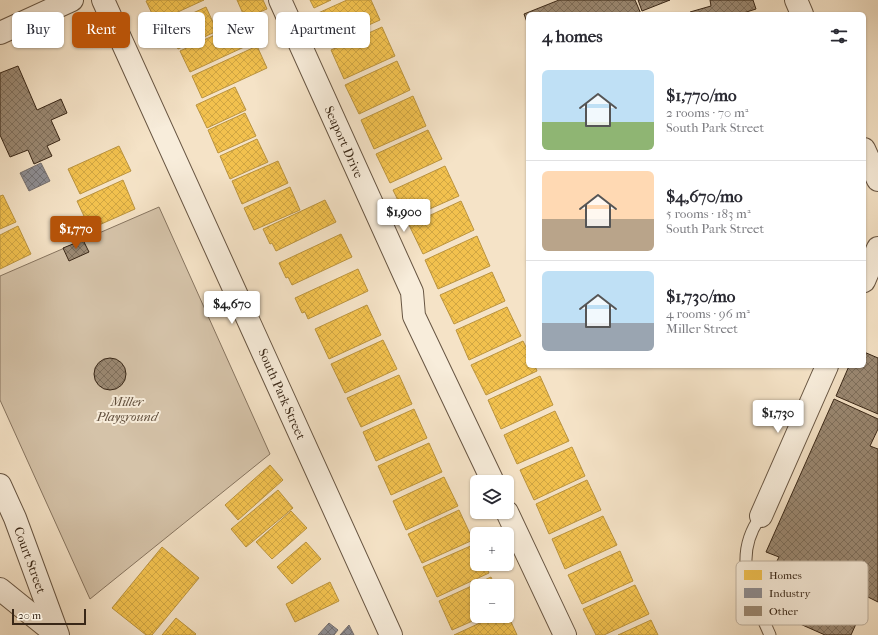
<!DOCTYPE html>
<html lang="en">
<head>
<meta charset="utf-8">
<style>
  body { margin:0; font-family:"IM FELL French Canon",serif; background:#f2f2f3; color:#2b2b33; height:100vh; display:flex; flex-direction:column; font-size:15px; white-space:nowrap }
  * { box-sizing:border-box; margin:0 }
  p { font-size:13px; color:#7c7c81 }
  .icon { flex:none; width:22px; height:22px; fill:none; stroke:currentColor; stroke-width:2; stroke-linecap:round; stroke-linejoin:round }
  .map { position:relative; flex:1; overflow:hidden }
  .details { position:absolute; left:526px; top:12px; width:340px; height:356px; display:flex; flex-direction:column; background:#fff; border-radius:6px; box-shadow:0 1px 3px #0004 }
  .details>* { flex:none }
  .hud { position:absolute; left:12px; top:12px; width:380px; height:36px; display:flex; gap:8px }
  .controls { position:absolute; left:470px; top:475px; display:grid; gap:8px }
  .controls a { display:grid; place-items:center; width:44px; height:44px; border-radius:6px; background:#fff; box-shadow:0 1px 3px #0004; font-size:20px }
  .scale { position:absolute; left:12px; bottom:10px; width:74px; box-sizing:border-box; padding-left:4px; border:2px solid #392717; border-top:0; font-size:11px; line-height:14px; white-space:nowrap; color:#392717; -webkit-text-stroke:3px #f8eddb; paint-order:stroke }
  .price { position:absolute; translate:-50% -34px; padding:0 9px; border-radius:4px; background:#fff; color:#222; font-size:13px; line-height:26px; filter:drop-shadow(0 1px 2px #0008) }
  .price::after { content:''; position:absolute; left:50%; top:24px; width:12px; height:9px; margin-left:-6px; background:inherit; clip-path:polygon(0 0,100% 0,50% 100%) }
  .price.active { background:#b45309; color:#fff }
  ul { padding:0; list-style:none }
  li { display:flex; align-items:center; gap:12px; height:100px; padding:0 16px }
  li+li { border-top:1px solid #e1e1e2 }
  li span { display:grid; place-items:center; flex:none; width:112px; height:80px; border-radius:6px; color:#555 }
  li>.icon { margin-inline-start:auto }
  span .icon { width:48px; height:48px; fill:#fffc; stroke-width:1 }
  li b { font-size:17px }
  h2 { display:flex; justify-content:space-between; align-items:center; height:48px; padding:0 16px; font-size:17px }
  .tag { padding:0 14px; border-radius:6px; background:#fff; box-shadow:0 1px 3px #0004; font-size:14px; line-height:36px }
  .tag.active { background:#b45309; color:#fff }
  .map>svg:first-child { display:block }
</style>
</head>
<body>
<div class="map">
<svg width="878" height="635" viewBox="0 0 878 635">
  <defs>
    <pattern id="homes-cross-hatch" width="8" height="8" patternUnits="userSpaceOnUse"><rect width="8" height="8" fill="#f2c14e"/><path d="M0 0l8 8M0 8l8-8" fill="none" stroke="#d0a643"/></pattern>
    <pattern id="industry-cross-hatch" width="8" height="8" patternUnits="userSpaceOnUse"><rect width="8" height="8" fill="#8d8d92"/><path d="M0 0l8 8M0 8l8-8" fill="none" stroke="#747376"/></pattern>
    <pattern id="building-cross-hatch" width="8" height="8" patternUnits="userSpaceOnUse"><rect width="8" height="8" fill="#9b8973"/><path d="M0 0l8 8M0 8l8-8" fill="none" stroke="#7f705d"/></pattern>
  </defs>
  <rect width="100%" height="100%" fill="#f5e3c7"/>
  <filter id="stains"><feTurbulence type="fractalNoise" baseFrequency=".005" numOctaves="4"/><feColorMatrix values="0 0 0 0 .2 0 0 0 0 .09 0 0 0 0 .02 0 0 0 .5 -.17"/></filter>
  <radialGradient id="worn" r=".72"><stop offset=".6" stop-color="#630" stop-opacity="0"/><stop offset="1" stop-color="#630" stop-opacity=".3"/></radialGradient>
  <!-- park -->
  <path fill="#d5c3a9" stroke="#877560" d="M159,207L270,454L90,599L0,400V276Z"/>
  <!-- homes -->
  <g fill="url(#homes-cross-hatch)" stroke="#ba933e">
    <path d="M149,0H204L156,22L146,1Z"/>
    <path d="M237,0H263L267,9L245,18Z"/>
    <path d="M310,0H331L314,8Z"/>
    <path d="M347,0H371L380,20L328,43L316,14Z"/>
    <path d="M206,7L217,31L178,49L167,25Z"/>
    <path d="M245,21L255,42L190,72L180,51Z"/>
    <path d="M382,27L395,56L344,79L331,50Z"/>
    <path d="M257,46L267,68L202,98L192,76Z"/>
    <path d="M397,61L410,90L359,114L345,85Z"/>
    <path d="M235,87L246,110L207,128L196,105Z"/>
    <path d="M413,96L426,126L374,149L361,120Z"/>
    <path d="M245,113L256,136L218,153L208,130Z"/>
    <path d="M428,130L442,159L390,183L376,154Z"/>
    <path d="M257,139L268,162L230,179L220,156Z"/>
    <path d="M119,146L131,171L80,194L68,169Z"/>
    <path d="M278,161L288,183L242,204L232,181Z"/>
    <path d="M445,166L459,196L407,219L393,190Z"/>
    <path d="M123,180L135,209L90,229L77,201Z"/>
    <path d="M290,187L300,210L254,230L244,208Z"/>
    <path d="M3,195L16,222L0,229V196Z"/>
    <path d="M325,200L336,222L276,251L272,243L270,244L263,229Z"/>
    <path d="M461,201L474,230L423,254L409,225Z"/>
    <path d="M18,226L31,254L0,269V235Z"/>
    <path d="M341,234L352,257L292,285L288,277L286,278L279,263Z"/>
    <path d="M477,236L490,266L438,289L425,260Z"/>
    <path d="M358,269L368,291L308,319L305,312L302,313L295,298Z"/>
    <path d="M492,272L505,301L454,324L440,295Z"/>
    <path d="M367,305L381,335L329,359L315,329Z"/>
    <path d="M507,307L521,336L469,360L456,330Z"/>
    <path d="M383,340L397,369L345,393L331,364Z"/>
    <path d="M523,341L528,351V366H535L537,371L486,395L471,365Z"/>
    <path d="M399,375L412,404L361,427L347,398Z"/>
    <path d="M540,376L553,405L501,429L488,400Z"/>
    <path d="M414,409L427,438L376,461L363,432Z"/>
    <path d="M555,411L569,441L517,464L504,435Z"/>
    <path d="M429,443L442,472L391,495L378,466Z"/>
    <path d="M572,447L585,476L534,500L520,470Z"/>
    <path d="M270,465L283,480L238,520L225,505Z"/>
    <path d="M444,477L458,506L406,530L393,501Z"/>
    <path d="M587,480L601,510L549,534L536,504Z"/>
    <path d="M278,490L293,508L246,547L231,529Z"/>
    <path d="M459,510L473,540L422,563L408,534Z"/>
    <path d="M291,511L307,528L272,559L256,542Z"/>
    <path d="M603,516L617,545L565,569L552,539Z"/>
    <path d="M306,542L321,559L292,584L277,567Z"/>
    <path d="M475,544L477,548V564H485L489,573L437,597L423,567Z"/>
    <path d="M162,547L199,578L152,635H146L112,608Z"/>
    <path d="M620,551L633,581L582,604L568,575Z"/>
    <path d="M491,577L495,586H477V616H484L452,630L439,601Z"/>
    <path d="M330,582L339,601L295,622L286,604Z"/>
    <path d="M635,585L649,614L604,635H596L583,609Z"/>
    <path d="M507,613L517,635H454L495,616H507Z"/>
    <path d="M176,618L196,634L195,635H162Z"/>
    <path d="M651,620L658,635H618Z"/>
  </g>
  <!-- industry -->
  <g fill="url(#industry-cross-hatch)" stroke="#746e6d">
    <path d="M41,163L50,181L29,191L20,173Z"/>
    <path d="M329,623L338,630L334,635H318Z"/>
    <path d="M349,625L354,635H340Z"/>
  </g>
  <!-- building -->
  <g fill="url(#building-cross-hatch)" stroke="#392717">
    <path d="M559,0H635L641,14H528V25L524,14Z"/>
    <path d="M638,0H670L642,11Z"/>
    <path d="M710,0H753L756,9L740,14H691L690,12L711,6Z"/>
    <path d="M18,66L37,110L61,99L67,113L51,120L60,140L47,146L52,156L34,164L28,150L10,157L0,135V73Z"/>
    <path d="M83,240L89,252L69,261L63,248Z"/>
    <path d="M864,352L878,358V414L836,396L849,366H864Z"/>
    <circle cx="110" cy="374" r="16"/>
    <path d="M834,399L878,419V429L870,446L878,449V602L868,597L851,635H825L782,616L795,586L770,575L779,557L766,552Z"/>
  </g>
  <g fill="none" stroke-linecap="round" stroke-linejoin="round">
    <!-- service casing -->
    <g stroke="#685643" stroke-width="13">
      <path id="service" d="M761,516C731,557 752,594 770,635"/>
    </g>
    <!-- minor casing -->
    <g stroke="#685643" stroke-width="24">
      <g id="minor">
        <path d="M103,0L391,635"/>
        <path d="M280,0L412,292L414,316L493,482"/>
        <path d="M796,0L802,14"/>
        <path d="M0,33L72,0"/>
        <path d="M864,149L878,180"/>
        <path d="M864,281L878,248"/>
        <path d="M0,485L15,518L58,635"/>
        <path d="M507,512L565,635"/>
        <path d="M761,516L827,366"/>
      </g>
    </g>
    <!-- tertiary casing -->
    <g stroke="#685643" stroke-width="24">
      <path id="tertiary" d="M0,589L57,635"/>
    </g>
    <!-- service -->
    <use href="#service" stroke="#f8eddb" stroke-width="11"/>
    <!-- minor -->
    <use href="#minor" stroke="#f8eddb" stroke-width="22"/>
    <!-- tertiary -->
    <use href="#tertiary" stroke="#f8eddb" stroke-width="22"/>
  </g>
  <g text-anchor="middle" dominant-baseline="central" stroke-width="4" stroke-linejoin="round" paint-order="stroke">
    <!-- street labels -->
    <g font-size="13" fill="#392717" stroke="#f8eddb">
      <text transform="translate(344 142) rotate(66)">Seaport Drive</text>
      <text transform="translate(282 394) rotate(66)">South Park Street</text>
      <text transform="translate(30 560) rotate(70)">Court Street</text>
    </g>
    <!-- park labels -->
    <g font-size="13" font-style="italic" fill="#604e3c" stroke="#f8eddb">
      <text x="127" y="401">Miller<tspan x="127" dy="15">Playground</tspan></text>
    </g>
  </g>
  <!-- legend -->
  <rect x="736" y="561" width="132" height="64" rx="6" fill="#f8eddb" stroke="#bfb2a0" stroke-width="1"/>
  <rect x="744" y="570" width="18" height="10" fill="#f2c14e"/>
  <rect x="744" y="588" width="18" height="10" fill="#8d8d92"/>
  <rect x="744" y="606" width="18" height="10" fill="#9b8973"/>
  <g font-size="11" fill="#392717">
    <text x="769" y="579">Homes</text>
    <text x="769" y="597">Industry</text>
    <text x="769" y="615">Other</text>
  </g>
  <rect width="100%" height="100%" filter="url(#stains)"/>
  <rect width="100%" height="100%" fill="url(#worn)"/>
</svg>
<div class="controls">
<a><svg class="icon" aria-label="layers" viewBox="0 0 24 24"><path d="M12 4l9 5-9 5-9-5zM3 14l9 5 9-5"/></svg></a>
<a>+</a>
<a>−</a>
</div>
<div class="scale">20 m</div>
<b class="price" style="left:404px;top:233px">$1,900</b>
<b class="price active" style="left:76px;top:250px">$1,770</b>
<b class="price" style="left:232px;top:325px">$4,670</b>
<b class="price" style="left:778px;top:434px">$1,730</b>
<div class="hud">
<a class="tag">Buy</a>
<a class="tag active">Rent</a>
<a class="tag">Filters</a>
<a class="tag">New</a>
<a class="tag">Apartment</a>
</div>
<section class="details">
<h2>4 homes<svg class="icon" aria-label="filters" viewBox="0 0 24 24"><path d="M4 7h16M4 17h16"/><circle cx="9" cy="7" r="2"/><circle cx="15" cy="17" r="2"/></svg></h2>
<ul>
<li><span style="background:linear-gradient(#bfe0f5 65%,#8fb573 0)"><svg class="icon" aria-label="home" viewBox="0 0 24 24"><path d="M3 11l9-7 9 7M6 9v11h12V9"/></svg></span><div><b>$1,770/mo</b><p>2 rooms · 70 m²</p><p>South Park Street</p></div></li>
<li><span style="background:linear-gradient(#ffd9b3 60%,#b9a48a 0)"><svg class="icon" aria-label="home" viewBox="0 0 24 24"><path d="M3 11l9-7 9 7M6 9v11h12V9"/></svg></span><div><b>$4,670/mo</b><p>5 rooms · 183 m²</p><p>South Park Street</p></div></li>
<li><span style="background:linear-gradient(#bfe0f5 65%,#9aa5b1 0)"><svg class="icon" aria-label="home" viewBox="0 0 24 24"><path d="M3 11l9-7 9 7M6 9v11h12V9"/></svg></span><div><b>$1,730/mo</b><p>4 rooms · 96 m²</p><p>Miller Street</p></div></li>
</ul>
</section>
</div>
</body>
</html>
